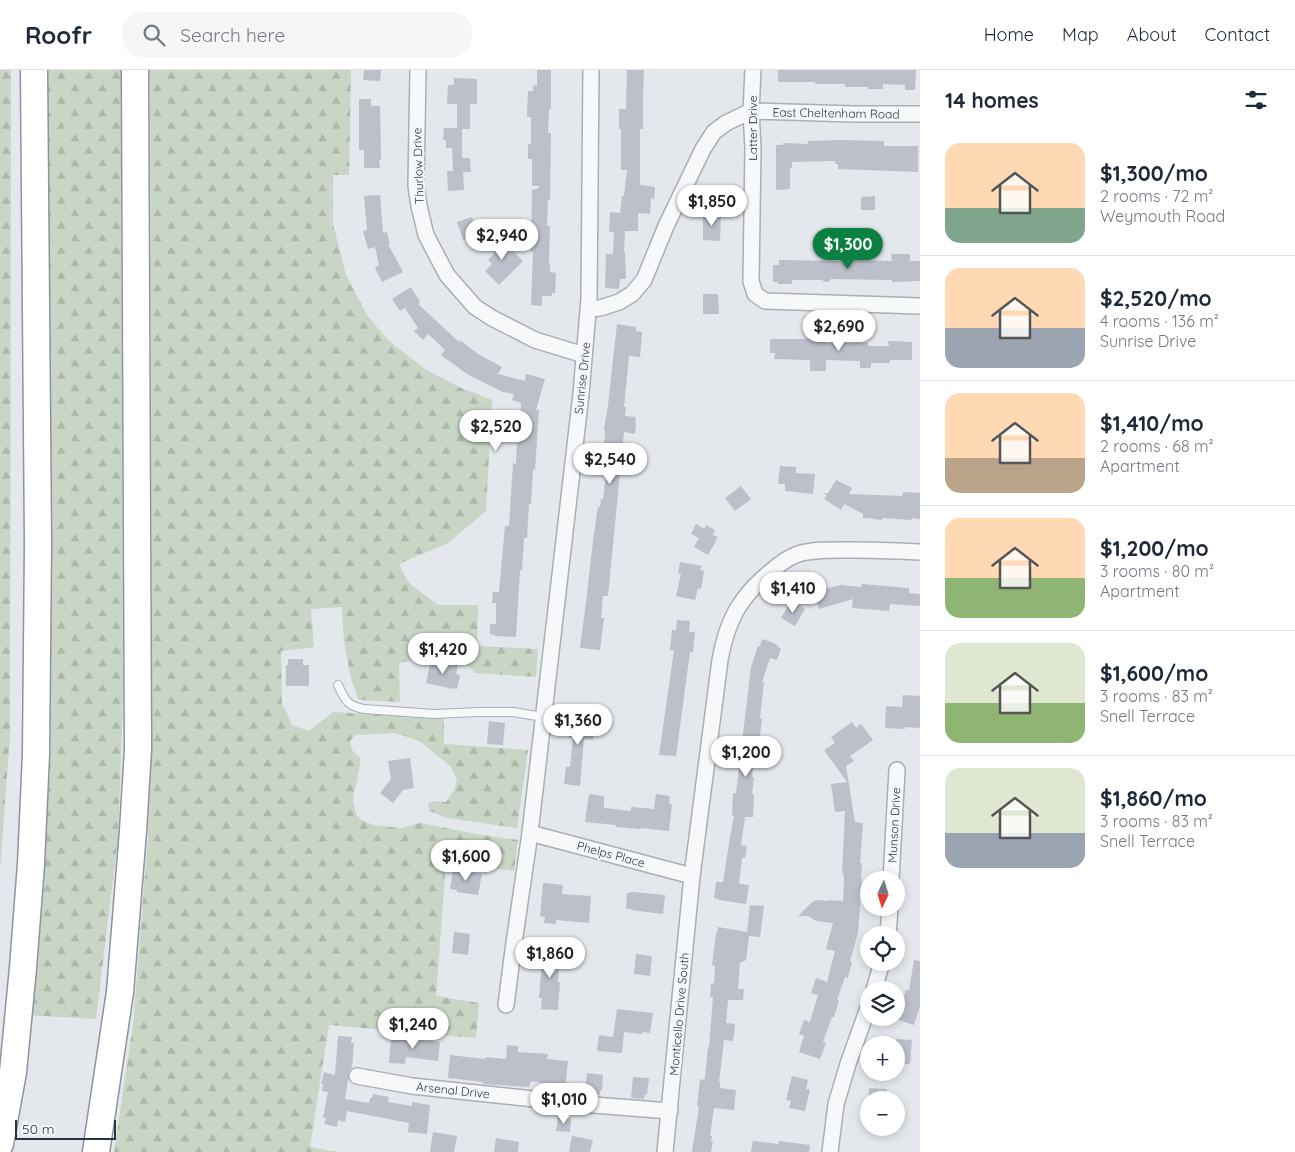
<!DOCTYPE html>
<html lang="en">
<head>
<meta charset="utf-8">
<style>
  body { margin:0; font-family:Quicksand,sans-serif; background:#f6f6f7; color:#1f2937; height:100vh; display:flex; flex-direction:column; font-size:19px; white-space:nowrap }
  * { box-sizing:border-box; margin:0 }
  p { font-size:16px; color:#747a83 }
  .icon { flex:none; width:28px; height:28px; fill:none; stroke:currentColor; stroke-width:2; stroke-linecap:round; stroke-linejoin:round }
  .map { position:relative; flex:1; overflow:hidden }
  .drawer { display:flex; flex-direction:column; background:#fff; width:375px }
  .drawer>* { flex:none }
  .needle { width:32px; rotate:184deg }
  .fabs { position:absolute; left:860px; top:801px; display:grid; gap:10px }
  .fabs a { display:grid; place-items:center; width:45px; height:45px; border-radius:50%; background:#fff; box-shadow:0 2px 8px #0003; font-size:25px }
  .scale { position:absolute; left:15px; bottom:12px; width:101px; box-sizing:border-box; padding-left:5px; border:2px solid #2b3445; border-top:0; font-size:14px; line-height:18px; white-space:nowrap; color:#2b3445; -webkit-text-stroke:4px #f4f6f9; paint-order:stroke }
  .price { position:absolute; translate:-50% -42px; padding:0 11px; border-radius:18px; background:#fff; color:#222; font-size:16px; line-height:32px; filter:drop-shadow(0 1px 2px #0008) }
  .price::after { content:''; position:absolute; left:50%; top:30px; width:15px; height:11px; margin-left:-8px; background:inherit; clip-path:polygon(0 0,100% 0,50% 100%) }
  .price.selected { background:#0b8043; color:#fff }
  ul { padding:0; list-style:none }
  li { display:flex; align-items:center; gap:15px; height:125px; padding:0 25px }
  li+li { border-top:1px solid #e0e1e3 }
  li span { display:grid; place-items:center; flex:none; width:140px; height:100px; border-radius:15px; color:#555 }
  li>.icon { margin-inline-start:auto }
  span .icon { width:60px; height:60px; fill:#fffc; stroke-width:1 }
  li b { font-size:21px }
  h2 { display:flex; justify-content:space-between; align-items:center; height:60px; padding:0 25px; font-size:21px }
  header { display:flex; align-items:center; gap:30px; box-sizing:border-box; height:70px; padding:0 25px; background:#fff; border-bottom:1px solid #e0e1e3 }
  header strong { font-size:24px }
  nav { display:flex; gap:28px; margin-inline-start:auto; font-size:18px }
  .search { width:350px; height:45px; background:#f6f6f7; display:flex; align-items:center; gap:12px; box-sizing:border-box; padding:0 18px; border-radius:20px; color:#747a83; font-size:19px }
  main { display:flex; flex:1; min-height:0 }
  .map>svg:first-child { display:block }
</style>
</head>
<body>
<header>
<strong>Roofr</strong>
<div class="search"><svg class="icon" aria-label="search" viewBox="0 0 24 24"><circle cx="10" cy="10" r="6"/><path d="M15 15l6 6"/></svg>Search here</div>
<nav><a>Home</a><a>Map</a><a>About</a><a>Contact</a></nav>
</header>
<main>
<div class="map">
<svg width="920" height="1082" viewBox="0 0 920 1082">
  <defs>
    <pattern id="forest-firs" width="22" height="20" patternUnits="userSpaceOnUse" patternTransform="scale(1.25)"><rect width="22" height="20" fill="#c9d6c5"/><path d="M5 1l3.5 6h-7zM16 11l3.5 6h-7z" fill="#adb8ab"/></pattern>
  </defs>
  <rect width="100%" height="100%" fill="#e4e7ec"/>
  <!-- forest -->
  <g fill="url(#forest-firs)">
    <path d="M0,0H11L10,665L0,800Z"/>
    <path d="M47,0H121L123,632L118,768L96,949L24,945L50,702L51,572Z"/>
    <path d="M150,0H351L349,105H333V154L346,205L367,245L388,270L425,299L459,317L492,330L486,441L448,473L399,494L409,513L438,535H478L477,576L538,579L536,607L475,603L462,589L438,584L399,593L400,632L359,630L351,609L344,572L342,537L311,539L314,577L281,581L282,633L292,655L309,661L333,642L444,648V674L528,680L517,758L448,748L429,741L428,733L435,731L446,732L454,720L457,710L451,697L421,672L405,666L393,663L355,665L350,671L352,680L361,689L357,711L354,722L353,731L357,746L363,751L374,755L401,758L420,753L482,765L518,770L514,801L446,792L436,926L479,933L476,968L329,955L310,1077L337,1082H114L133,954L148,767L152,555Z"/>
  </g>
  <!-- building -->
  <g fill="#bbc0ca">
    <path d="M364,0H381L380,11L363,10Z"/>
    <path d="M537,0H551V39H549L548,63H551L550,130H548L547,156H550L549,194H550V202L556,203L555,223H552V226H542V236L531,235L533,181L531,183L532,120L539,118V116H532V89H528V74H531V47H527L528,21H533V15L537,16Z"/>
    <path d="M627,0H644L643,24V59H640V115L655,117L654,129L651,128L650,144L638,143V161H625L624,182L625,183L626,209H620L619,219L605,218L606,184H613L614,162H609L610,142L620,143L622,126H624L627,100H621V59H619V39H626Z"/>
    <path d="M778,0H916L915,20H905V15L883,14V19H868V17H845V14H815V12H778Z"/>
    <path d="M454,8L477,9V34H470V59H462V88H470L471,102H463L464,120L448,121L447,101H453L452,78H446V70H443L444,58H457V34H447L448,15H454Z"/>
    <path d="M359,29H371V36H380L381,90H379L380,98H364V80H359Z"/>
    <path d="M840,70L884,71V76H918V102L838,99V94H835V91L792,92V98H790V119L776,120V75H783V73L808,74V71Z"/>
    <path d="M380,125L383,163L387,162L390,174H388L403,202L382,212L375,198L379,195L375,177L368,179L363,161L367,160L364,126Z"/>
    <path d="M875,126V140H861V127Z"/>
    <path d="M703,144H721L720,171L703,170Z"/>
    <path d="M472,147L478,165L463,170L457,152Z"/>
    <path d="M497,165L523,191L499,215L485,201L492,194L488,190L497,180L489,173Z"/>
    <path d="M891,184H910V191H920V211L892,212V210L831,209L828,212H825L822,210H792V214H778V212H773V195H779V190L844,191V190L892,191Z"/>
    <path d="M411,217L420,232L418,234L459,272L460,270L478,284L502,297L498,304L525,311L526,304L545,309L536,340H539L535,400H533L531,434H529L527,468H524L522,500H520L516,567L495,566V565L490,564V554H496V533H492L493,522H499L505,456H509L513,393L516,394L517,373H519L521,333L512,330L514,324L503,322L467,304L441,285L445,280L428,264L423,270L414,261L418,258L405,238L400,241L392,229Z"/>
    <path d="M703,224H718L719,244H703Z"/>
    <path d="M617,254L636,257V261L642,262L640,287L629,286L624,337H626L625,346L636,347L635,353H636L635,364L624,362L608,526H603L601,548H604L600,580L580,578L586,532L594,463L598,437H600L601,429H603L606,405L603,404L604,398H601L605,366V360L604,359L608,335Z"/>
    <path d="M770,269H819V272H826V273H868V276H889L888,271L912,272V290H890V293H871V298H860V291L826,290V301H810V290L774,289L775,283H770Z"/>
    <path d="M780,396L796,397V403L815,404L813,424L785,421V414H778Z"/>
    <path d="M836,410L852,418L849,424L902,426L903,422L920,423V449L912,448V450L882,448V450L871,449V448H863V444L844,434L841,440L824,429L827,425L823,423H828Z"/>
    <path d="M741,416L751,429L735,441L725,428Z"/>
    <path d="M696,454L705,459L706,455L715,460L713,465L718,467L708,485L694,477L699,468L691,464Z"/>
    <path d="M680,492L702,496L700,500L704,501L701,519L698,518L695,530L676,526L681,504H678Z"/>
    <path d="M862,514L909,518V523L920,524V536L890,534L889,541L852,538L853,529L819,539L814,521L841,515L861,517Z"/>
    <path d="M791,531L805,539L795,556L781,548Z"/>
    <path d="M677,550L690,551L689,562H695L693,582H690L676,686L659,685L674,580H670L672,560H676Z"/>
    <path d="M762,569L774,573L781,579L777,590L770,588L762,612H764L760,648L762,649V650L758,680H755L752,707H754L752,724H754L753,747H745L741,775L747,776L745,788H742L739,814L749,815L746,834L719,830V829L714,828L716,812H723L730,767L734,746H732L733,723H736L751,597L758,576H760Z"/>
    <path d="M288,589H303V595H309V616H286V595H288Z"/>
    <path d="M431,589L458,595L456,604L460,605L457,619L453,618V619L426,613Z"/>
    <path d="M903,625L920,626V658L905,657V659L885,658L886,636L902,637Z"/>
    <path d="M572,641L589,642L587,657L594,658L593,670L584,669L580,716L564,714L566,697H570L573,668H569Z"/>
    <path d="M489,651L505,653L503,675L487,674Z"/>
    <path d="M852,652L856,658L861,654L873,670L850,686L854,691L846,696L855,752L863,753L860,793H862L861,808H862L858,863L850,891L852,892L848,908L845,907L837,930L839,931L834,947H832L823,972L826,973L820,989L799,982L804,966L799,964L804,950L810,952L818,925L811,923L816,908L827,912L835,881L826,879L833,853L816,851L808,846H798L812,832L817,830L829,831V830L843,831L844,808L843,803H842L845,741L835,742L831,714L847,712L824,680L835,673L831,667Z"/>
    <path d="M410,688L414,718L403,720L393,733L380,723L391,709L388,691Z"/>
    <path d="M589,724L604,726V738L631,741V737L654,739L656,724L670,726L669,734H672L669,761L641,758L640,759L616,757V755L585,752Z"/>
    <path d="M460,800L482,804L478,825L457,822V820L450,819L453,801L459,802Z"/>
    <path d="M543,813L563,815L562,824L591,826L589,853L556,850V854L544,853L545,847L540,846Z"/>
    <path d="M633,822L665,825L663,844L631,840L632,839H626L627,823Z"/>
    <path d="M750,835L764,836L760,867L749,866L746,890L740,893L738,919H744L743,930H728L726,953L735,954L734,964L733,971L724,970L719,1012H720V1018L736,1020L734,1040L714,1038L710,1066H712L711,1071L713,1072L711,1082H692L699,1037L697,1036L700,1009L704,1010L705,1007L708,977H709L713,927H710L711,914L714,913L715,896L712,895L716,863H717L718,857L747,862Z"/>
    <path d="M455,862L470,864L468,885L452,883L454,863Z"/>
    <path d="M543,877L560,878L558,912H560L558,940L541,939L542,928H539Z"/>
    <path d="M636,884L652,886L650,906L634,904Z"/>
    <path d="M914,890L920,891V936L914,955L898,950L906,920H909Z"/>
    <path d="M617,939L653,943L650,963L642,962V964L624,962L622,983L597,981L599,965L613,967Z"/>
    <path d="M338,966L352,967L351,973H354L352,998H351L348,1004V1010L345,1029L369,1033L370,1028H372L373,1024L389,1027L388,1032L412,1036V1032L430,1035L427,1064L408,1062L409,1053L347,1041L345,1052L338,1050L337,1057L324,1054L326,1048H323L328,1022L322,1021L323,1014H321L324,1002L335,1005Z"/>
    <path d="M391,967L440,972L438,991L406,987L405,994L389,993Z"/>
    <path d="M896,969L912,970L910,994H896Z"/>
    <path d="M507,975L518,976V982L548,984L547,989L568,991L565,1020L553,1018V1015L531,1011L529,1017L483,1014V1012L448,1008L450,985L485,989L486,987L506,989Z"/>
    <path d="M587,1003L603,1005L602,1021H600V1025L586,1024V1020H585Z"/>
    <path d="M792,1006L808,1010L806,1019L810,1020L805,1041L789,1038L791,1031L786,1030Z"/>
    <path d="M633,1007L649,1008L647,1025L645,1024L644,1029L631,1028Z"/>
    <path d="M869,1018L887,1019V1030H868Z"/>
    <path d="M558,1047L571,1049L570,1062L556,1061Z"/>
    <path d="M433,1062L457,1066L454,1082H430Z"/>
    <path d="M572,1066L593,1070L590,1082H569Z"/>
    <path d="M496,1068L519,1072L518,1082H494Z"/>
    <path d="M753,1071L778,1074L779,1071L810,1075L809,1082H751Z"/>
  </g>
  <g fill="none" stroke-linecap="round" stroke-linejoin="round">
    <!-- service casing -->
    <g stroke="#a9aeb7" stroke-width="10">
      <path id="service" d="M338,615C345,630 347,636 364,639L434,644L478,642H513L543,647"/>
    </g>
    <!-- minor casing -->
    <g stroke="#a9aeb7" stroke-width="18">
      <g id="minor">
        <path d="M418,0L416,116L419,136L426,165L447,205L475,237L492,248L535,270L584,285"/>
        <path d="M753,0L751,41L753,78L751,211L755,224L765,231L920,236"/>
        <path d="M589,239L600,238L619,232L632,224L644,210L666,156L703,79L714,62L726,53L751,41L854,44H920"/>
        <path d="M530,763L692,806"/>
        <path d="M891,810L897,700"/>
        <path d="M888,865L890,838"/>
        <path d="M874,920L882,892"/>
        <path d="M506,935L513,880L530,763L581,324L589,229L591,0"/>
        <path d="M357,1006L412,1016L581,1034L670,1041"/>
        <path d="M665,1082L692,806L720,590C727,551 739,528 769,503C778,495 787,488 798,484C815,479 834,480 851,480C874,480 897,481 920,482"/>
        <path d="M830,1082L836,1034L848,994L869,935"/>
      </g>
    </g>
    <!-- motorway casing -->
    <g stroke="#8b94a3" stroke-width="29">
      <g id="motorway">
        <path d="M0,1074L13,1002L23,898L31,794L36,684L38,474L34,0"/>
        <path d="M96,1082L120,922L133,761L138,679L135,0"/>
      </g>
    </g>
    <!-- service -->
    <use href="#service" stroke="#f7f8fa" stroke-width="8"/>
    <!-- minor -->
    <use href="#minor" stroke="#f7f8fa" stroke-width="15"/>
    <!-- motorway -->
    <use href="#motorway" stroke="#fff" stroke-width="26"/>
  </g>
  <g text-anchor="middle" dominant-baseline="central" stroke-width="4.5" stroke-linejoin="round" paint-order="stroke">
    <!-- street labels -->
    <g font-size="12" fill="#2b3445" stroke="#f4f6f9">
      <text transform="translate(836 43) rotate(1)">East Cheltenham Road</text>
      <text transform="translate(752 58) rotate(-90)">Latter Drive</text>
      <text transform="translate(418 96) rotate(-92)">Thurlow Drive</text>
      <text transform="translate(582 308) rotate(-84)">Sunrise Drive</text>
      <text transform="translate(894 755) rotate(-87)">Munson Drive</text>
      <text transform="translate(611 784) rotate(15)">Phelps Place</text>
      <text transform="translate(679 944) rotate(-85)">Monticello Drive South</text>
      <text transform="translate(453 1020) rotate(6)">Arsenal Drive</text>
    </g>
  </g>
</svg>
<div class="fabs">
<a><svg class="needle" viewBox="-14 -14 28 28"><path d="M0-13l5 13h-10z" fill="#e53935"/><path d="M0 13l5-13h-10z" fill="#747a83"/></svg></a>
<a><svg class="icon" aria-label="locate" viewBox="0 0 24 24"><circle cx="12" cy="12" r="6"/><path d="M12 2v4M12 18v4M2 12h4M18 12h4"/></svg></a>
<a><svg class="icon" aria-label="layers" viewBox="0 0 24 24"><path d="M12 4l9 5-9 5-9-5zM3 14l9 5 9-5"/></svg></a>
<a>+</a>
<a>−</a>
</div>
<div class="scale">50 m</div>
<b class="price" style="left:712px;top:157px">$1,850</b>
<b class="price" style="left:502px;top:191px">$2,940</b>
<b class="price selected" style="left:848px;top:200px">$1,300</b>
<b class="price" style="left:839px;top:282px">$2,690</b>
<b class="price" style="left:496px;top:382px">$2,520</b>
<b class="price" style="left:610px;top:415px">$2,540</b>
<b class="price" style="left:793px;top:544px">$1,410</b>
<b class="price" style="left:443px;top:605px">$1,420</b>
<b class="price" style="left:578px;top:676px">$1,360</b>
<b class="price" style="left:746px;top:708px">$1,200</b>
<b class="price" style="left:466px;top:812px">$1,600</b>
<b class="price" style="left:550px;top:909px">$1,860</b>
<b class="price" style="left:413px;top:980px">$1,240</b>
<b class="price" style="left:564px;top:1055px">$1,010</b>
</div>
<section class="drawer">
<h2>14 homes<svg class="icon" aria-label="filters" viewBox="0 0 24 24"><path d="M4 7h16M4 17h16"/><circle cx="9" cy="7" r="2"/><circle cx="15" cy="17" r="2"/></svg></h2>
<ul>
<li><span style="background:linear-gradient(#ffd9b3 65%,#7fa58c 0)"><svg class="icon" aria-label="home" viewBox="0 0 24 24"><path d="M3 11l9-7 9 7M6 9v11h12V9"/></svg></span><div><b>$1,300/mo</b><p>2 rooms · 72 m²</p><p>Weymouth Road</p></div></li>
<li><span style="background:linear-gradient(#ffd9b3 60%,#9aa5b1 0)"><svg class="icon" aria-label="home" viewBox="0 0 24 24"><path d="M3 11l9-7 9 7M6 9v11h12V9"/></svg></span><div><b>$2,520/mo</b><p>4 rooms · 136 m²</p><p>Sunrise Drive</p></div></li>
<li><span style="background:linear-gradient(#ffd9b3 65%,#b9a48a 0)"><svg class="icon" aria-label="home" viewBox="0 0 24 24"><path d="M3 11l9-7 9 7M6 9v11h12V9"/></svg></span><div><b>$1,410/mo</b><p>2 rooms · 68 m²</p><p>Apartment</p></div></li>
<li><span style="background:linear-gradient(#ffd9b3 60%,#8fb573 0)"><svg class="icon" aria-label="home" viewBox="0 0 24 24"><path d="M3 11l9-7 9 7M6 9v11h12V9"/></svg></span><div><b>$1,200/mo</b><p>3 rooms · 80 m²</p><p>Apartment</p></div></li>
<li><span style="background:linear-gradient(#dfe7d0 60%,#8fb573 0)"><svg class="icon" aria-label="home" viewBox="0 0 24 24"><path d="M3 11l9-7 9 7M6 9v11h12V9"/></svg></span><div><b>$1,600/mo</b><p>3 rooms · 83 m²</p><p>Snell Terrace</p></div></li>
<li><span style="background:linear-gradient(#dfe7d0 65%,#9aa5b1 0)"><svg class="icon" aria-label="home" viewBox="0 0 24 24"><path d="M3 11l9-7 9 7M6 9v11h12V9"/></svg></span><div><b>$1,860/mo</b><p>3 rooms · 83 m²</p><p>Snell Terrace</p></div></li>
</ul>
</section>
</main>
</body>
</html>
